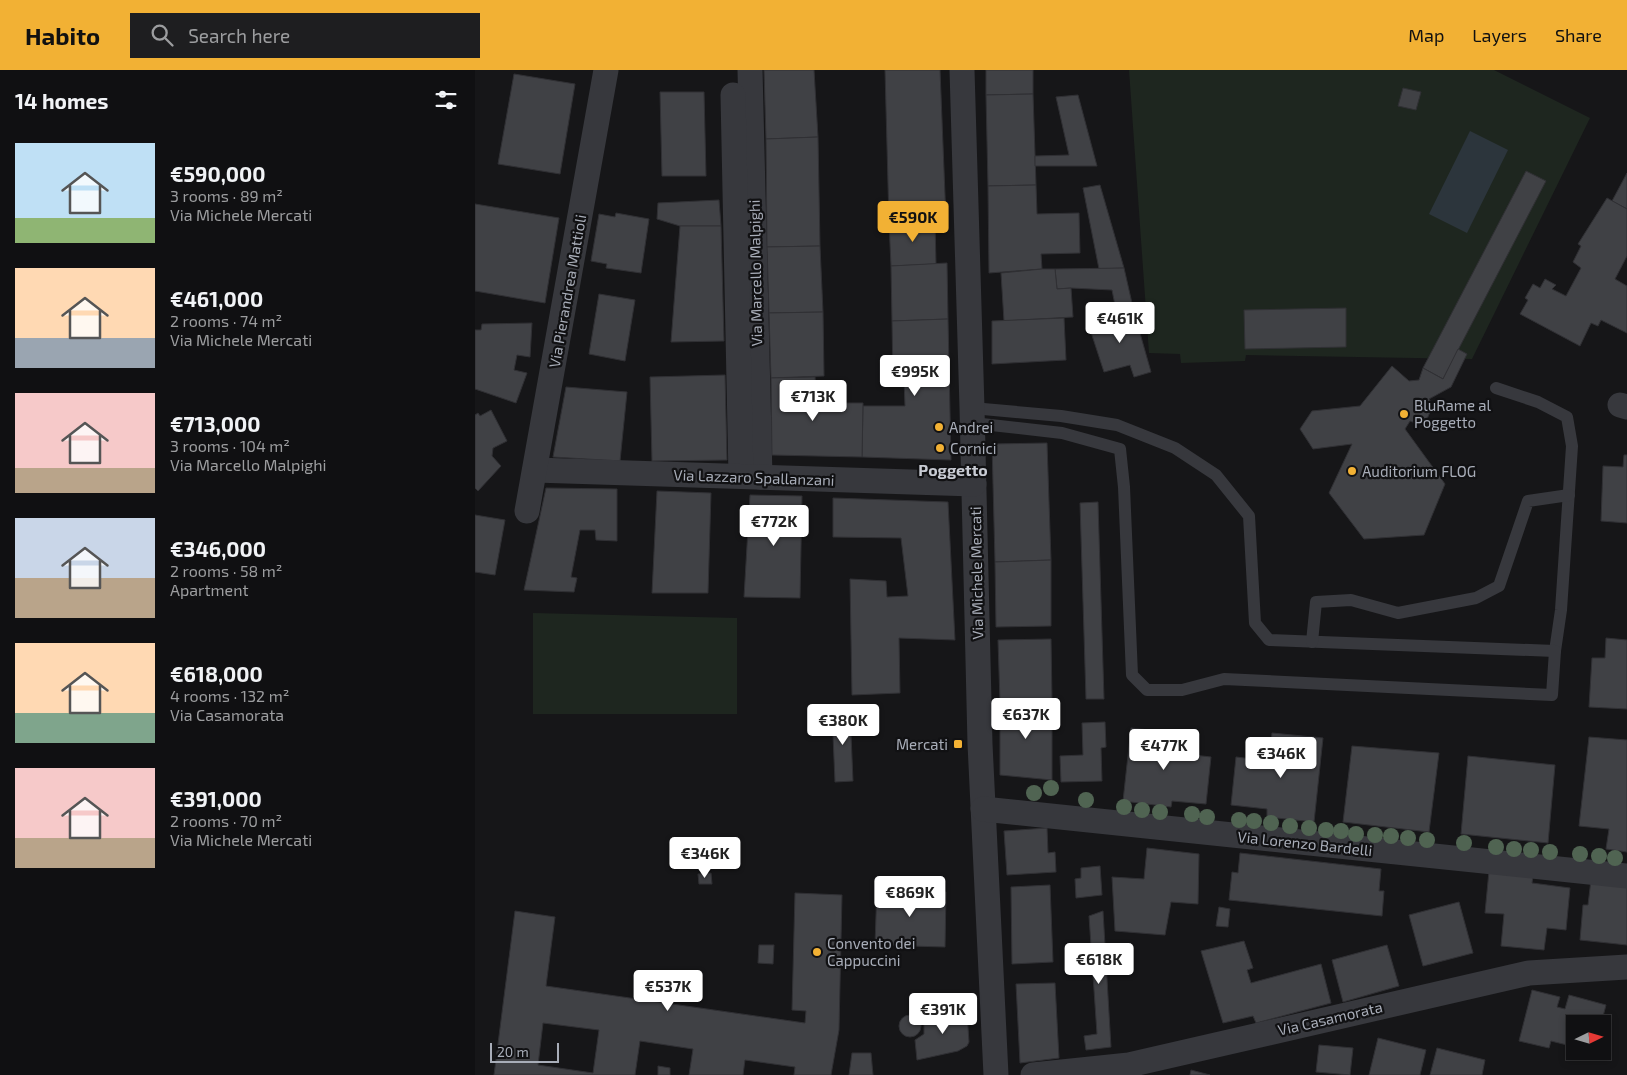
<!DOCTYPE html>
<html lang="en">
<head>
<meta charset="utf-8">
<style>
  body { margin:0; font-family:"Exo 2",sans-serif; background:#1e1e20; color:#f1f3f6; height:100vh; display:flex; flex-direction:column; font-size:19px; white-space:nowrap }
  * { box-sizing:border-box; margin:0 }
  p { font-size:16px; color:#9c9d9f }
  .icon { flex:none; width:28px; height:28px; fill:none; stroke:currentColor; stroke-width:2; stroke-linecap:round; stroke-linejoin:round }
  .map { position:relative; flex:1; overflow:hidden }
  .panel { display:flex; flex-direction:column; background:#101012; width:475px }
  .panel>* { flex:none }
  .needle { width:32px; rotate:85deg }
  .controls { position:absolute; left:1091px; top:945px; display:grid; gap:10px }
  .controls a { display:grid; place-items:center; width:45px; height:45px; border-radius:0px; background:#101012; box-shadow:0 2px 8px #0003,0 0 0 1px #303032; font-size:25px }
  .scale { position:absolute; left:15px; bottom:12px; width:69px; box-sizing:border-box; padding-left:5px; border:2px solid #a8adb8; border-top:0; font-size:14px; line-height:18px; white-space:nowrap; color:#a8adb8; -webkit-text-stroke:4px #111113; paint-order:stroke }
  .price { position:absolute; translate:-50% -42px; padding:0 11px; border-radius:5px; background:#fff; color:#222; font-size:16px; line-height:32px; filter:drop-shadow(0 1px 2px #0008) }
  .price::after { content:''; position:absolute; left:50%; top:30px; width:15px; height:11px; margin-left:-8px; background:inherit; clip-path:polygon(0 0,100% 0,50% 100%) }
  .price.current { background:#f2b134; color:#111 }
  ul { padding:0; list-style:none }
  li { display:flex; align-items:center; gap:15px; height:125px; padding:0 15px }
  li span { display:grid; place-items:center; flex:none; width:140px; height:100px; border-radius:0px; color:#555 }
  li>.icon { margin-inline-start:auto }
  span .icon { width:60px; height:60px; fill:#fffc; stroke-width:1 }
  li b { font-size:21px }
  h2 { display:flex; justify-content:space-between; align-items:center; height:60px; padding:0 15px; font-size:21px }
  header { display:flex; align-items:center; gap:30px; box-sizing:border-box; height:70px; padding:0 25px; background:#f2b134; color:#111 }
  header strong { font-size:24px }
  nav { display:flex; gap:28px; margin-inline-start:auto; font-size:18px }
  .search { width:350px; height:45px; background:#1e1e20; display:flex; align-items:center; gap:12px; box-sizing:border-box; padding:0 18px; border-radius:0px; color:#9c9d9f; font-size:19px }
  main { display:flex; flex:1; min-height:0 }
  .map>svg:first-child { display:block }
</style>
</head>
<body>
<header>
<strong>Habito</strong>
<div class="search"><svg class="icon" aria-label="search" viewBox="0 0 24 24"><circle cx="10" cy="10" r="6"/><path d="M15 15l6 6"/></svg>Search here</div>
<nav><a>Map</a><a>Layers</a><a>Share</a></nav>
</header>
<main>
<section class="panel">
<h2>14 homes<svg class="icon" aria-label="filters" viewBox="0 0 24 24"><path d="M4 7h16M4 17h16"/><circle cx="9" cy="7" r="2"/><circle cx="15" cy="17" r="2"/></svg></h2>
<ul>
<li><span style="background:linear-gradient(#bfe0f5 75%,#8fb573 0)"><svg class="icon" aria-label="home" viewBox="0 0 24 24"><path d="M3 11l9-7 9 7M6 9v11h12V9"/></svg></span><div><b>€590,000</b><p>3 rooms · 89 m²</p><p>Via Michele Mercati</p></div></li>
<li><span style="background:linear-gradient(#ffd9b3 70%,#9aa5b1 0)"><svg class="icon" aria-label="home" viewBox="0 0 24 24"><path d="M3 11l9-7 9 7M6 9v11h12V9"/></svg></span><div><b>€461,000</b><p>2 rooms · 74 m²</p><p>Via Michele Mercati</p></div></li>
<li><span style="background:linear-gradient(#f6c9c9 75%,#b9a48a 0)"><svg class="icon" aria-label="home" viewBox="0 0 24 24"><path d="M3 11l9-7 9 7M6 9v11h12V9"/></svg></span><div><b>€713,000</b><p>3 rooms · 104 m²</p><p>Via Marcello Malpighi</p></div></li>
<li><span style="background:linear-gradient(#c9d6e8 60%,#b9a48a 0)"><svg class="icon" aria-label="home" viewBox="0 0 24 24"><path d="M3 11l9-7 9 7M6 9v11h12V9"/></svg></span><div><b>€346,000</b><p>2 rooms · 58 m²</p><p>Apartment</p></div></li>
<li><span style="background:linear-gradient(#ffd9b3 70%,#7fa58c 0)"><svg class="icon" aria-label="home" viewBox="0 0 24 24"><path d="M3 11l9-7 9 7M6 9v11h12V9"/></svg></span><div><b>€618,000</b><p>4 rooms · 132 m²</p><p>Via Casamorata</p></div></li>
<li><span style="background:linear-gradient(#f6c9c9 70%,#b9a48a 0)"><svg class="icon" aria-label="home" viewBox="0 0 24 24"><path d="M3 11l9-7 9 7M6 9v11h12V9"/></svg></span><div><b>€391,000</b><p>2 rooms · 70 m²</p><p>Via Michele Mercati</p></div></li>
</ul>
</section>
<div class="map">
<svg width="1152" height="1005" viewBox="0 0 1152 1005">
  <rect width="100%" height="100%" fill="#161618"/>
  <!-- green -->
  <g fill="#1e261f">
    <path d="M654,0H1019L1115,48L997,289L771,285L770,291L706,293L705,284L674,283Z"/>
    <path d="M58,543L262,548V644H58Z"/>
  </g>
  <!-- water -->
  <path fill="#2c353c" d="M995,61L1033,80L992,163L954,144Z"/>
  <!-- building -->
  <g fill="#404145" stroke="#303034" fill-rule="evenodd">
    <path d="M289,0H339L343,67L291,69Z"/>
    <path d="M410,0H465L471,150L414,152Z"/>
    <path d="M511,0H558V24L511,25Z"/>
    <path d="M39,4L100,14L85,104L23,94Z"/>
    <path d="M928,18L946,22L941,40L923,36Z"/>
    <path d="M185,22H229L231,106H187Z"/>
    <path d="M558,24L561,115L513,116L511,25Z"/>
    <path d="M603,25L622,96H560V86L594,85L581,27Z"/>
    <path d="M343,67L345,176L292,177L291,69Z"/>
    <path d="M1051,101L1071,111L968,309L948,298Z"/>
    <path d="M1152,103V139L1137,131Z"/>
    <path d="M561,115L562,144L604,143L605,183L566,184L567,199L514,203L513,116Z"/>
    <path d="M625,115L649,198L624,199L608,118Z"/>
    <path d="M1132,128L1152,139V186L1140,209L1152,216V263L1126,250L1123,256L1116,253L1105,276L1045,244L1053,230L1050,228L1058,214L1065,218L1070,209L1081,215L1077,219L1091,226L1106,198L1098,192L1106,176L1103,174Z"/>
    <path d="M244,130L246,156H205L182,149L183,133Z"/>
    <path d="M0,134L84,148L70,233L0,221Z"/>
    <path d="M141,143L174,149L166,203L131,198L132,194L116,191L124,144L140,147Z"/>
    <path d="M460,151L461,194L416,196L414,152Z"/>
    <path d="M205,156H246L249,271L196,272Z"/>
    <path d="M345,176L348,242L294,243L292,177Z"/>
    <path d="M472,193L473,249L417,251L416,196Z"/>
    <path d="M649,198L659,242L642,245L637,220L596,218L582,219L580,199Z"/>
    <path d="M567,199H580L582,219L596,218L598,247L529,251L526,203Z"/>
    <path d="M124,224L160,230L150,291L114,284Z"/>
    <path d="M871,238V277L770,279L769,240Z"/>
    <path d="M348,242L349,306L296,308L294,243Z"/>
    <path d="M659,242L676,302L659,307L655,295L629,302L613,253Z"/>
    <path d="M589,248L591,290L517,294V251Z"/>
    <path d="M473,249L476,390L387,387L388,336H430L429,309L418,310L417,251Z"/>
    <path d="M57,253L55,287L42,285L39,300L52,303L41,333L0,319V260H6L7,254Z"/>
    <path d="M983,279L992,284L976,317L954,329L958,335L949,356L935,351L930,359L970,414L949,465L889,469L854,423L877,374L838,379L825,359L837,341L885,336L917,296L934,311L944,310L948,298L968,309Z"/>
    <path d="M250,305L252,390L177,391L175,307Z"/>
    <path d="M340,307L342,333H388L387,387L297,385L296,308Z"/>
    <path d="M91,317L152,322L145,391L78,387Z"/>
    <path d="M16,340L32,371L18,378L17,386L26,396L3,421L0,418V345L3,343L5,346Z"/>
    <path d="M572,373L576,490L520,492L517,374Z"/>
    <path d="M1149,385H1152V453L1126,451L1128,396L1148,397Z"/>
    <path d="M71,418L142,419V471L121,470L120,460H105L96,507L102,508L99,522L49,520Z"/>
    <path d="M182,421L236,423L233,523H177Z"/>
    <path d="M275,425L327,426L325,528L269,527Z"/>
    <path d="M358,428L473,432L480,570L424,568L425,623L377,625L375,509L411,511L412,527L433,526L426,468L358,467Z"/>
    <path d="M623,432L629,629H611L605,433Z"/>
    <path d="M0,445L30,450L20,505L0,502Z"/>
    <path d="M576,490V556L521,557L520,492Z"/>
    <path d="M1131,568L1152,570V639L1114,637L1117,588H1130Z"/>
    <path d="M576,569L577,631L525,632L523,570Z"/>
    <path d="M577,631V710L525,705V632Z"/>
    <path d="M375,641L378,711L360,712L357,642Z"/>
    <path d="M630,652L631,677L626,678L627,711L586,712L585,686L608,685L607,653Z"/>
    <path d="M656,658L703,663L701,683L736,687L731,734L697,731L696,737L648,731Z"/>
    <path d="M797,663L848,668L839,752L792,747V739L756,735L761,687L794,691Z"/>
    <path d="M1114,667L1152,670V782L1131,779L1134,759L1104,756Z"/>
    <path d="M877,676L964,683L954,762L868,752Z"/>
    <path d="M993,686L1080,695L1073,773L986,764Z"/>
    <path d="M572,758L573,783L580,782L581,802L532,805L529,761Z"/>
    <path d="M672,778L724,784L723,834L696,832L690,865L640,861L637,807L669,809Z"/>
    <path d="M765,783L906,799L904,821H909L907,846L754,830L757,802L763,803Z"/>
    <path d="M625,796L627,825L601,828L600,809L606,808V798Z"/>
    <path d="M1014,801L1058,806L1057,813L1095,818L1091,860L1072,858L1069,880L1026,876L1029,844L1010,843Z"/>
    <path d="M236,803L237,814H224L223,804Z"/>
    <path d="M1116,810L1152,814V875L1105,870L1108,835H1113Z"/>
    <path d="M575,815L578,892L537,894L536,817Z"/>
    <path d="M402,817L471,822L470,877L400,875Z"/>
    <path d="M320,823L367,825L364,960L356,1005H319L320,997L270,990L268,1005H214L218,979L165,971L160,1005H19L40,841L80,847L71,916L330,953L331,941L317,940ZM68,953L124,960L118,1003L63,995Z"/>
    <path d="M984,832L998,883L948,896L934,845Z"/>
    <path d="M744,837L755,839L753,857L741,856Z"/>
    <path d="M628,841L636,977L611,980L609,966L622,964L614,846Z"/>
    <path d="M769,871L778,898L772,900L776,913L846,894L856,933L781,953L778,946L748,953L726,881Z"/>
    <path d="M284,875H299L298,894L283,893Z"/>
    <path d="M912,875L924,916L868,932L857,890Z"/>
    <path d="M580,913L584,988L545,993L541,914Z"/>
    <path d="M1057,920L1085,927L1082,937L1090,939L1094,925L1131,935L1126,954H1100V977L1076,971L1074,978L1044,971Z"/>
    <path d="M492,943L494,972L492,976L483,981L442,990L440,970L449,964V944Z"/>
    <circle cx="435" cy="956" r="11"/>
    <path d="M903,968L951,980L945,1005H894Z"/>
    <path d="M844,975L878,978L875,1005L841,1002Z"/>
    <path d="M962,978L1010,990L1007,1005H955Z"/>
    <path d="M377,983H396L398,1005H374Z"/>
    <path d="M183,996L195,998V1005H183Z"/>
    <path d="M716,1000L735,1005H715Z"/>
  </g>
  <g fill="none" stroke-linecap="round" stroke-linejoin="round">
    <!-- lane -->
    <g stroke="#37383d" stroke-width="12">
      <path d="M1021,318L1063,332L1092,347L1097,376L1086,540L1080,581"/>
      <path d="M497,338L586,346L642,355L700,378L741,405L774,446L780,553L794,570L1080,581L1077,625L749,609L707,620H672L657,605L649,417L645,379L587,363L498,353"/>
      <path d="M837,572L841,532L876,530L923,543L1001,528L1024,516L1053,431L1094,425"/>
    </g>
    <!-- street -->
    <g stroke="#37383d" stroke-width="25">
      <path d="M275,0L285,407"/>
      <path d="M487,0L497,338L505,674L521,1005"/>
      <path d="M258,25L266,406"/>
      <path d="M1145,335L1152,337"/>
      <path d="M60,400L499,414"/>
      <path d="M52,441L131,0"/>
      <path d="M508,739L1152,806"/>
      <path d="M558,1005L654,995L1054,903L1152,897"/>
    </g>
  </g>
  <!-- trees -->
  <g fill="#506452">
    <circle cx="576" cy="718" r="8"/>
    <circle cx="559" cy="723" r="8"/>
    <circle cx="611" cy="730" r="8"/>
    <circle cx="649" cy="737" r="8"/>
    <circle cx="667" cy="740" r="8"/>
    <circle cx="685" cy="742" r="8"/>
    <circle cx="717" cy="744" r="8"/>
    <circle cx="732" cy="747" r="8"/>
    <circle cx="764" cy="750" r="8"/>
    <circle cx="779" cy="751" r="8"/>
    <circle cx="796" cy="753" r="8"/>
    <circle cx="815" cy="756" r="8"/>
    <circle cx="834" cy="758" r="8"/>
    <circle cx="851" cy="760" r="8"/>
    <circle cx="866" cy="761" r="8"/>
    <circle cx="881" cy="764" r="8"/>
    <circle cx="900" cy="765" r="8"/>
    <circle cx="916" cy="766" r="8"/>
    <circle cx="933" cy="768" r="8"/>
    <circle cx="952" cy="770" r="8"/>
    <circle cx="989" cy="773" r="8"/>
    <circle cx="1021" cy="777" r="8"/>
    <circle cx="1039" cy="779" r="8"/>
    <circle cx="1056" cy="780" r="8"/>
    <circle cx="1075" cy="782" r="8"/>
    <circle cx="1105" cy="784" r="8"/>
    <circle cx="1124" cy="786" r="8"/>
    <circle cx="1140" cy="788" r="8"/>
  </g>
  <!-- markers -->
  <g fill="#f2b134" stroke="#111113" stroke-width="2">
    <circle cx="929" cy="344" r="5"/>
    <circle cx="464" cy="357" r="5"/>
    <circle cx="465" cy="378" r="5"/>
    <circle cx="877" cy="401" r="5"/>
    <rect x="478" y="669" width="10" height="10" rx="2.5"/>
    <circle cx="342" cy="882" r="5"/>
  </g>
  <g text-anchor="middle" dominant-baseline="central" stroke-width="4.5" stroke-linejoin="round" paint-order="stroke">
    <!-- street labels -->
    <g font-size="15" fill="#a8adb8" stroke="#111113">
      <text transform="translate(280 203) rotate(-91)">Via Marcello Malpighi</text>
      <text transform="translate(92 221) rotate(-80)">Via Pierandrea Mattioli</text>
      <text transform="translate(279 407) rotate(2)">Via Lazzaro Spallanzani</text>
      <text transform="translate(501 503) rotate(-91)">Via Michele Mercati</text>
      <text transform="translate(830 773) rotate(6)">Via Lorenzo Bardelli</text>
      <text transform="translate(855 948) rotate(-13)">Via Casamorata</text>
    </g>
    <!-- poi labels -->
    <g font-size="15" fill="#a8adb8" stroke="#111113" text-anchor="start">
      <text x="939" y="335">BluRame al<tspan x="939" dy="17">Poggetto</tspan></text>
      <text x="474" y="357">Andrei</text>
      <text x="475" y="378">Cornici</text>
      <text x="887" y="401">Auditorium FLOG</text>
      <text x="473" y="674" text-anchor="end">Mercati</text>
      <text x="352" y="873">Convento dei<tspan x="352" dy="17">Cappuccini</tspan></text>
    </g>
    <!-- neighbourhood labels -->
    <g font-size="16" font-weight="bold" fill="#c9ccd4" stroke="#111113">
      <text x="478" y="399">Poggetto</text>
    </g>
  </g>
</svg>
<div class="controls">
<a><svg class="needle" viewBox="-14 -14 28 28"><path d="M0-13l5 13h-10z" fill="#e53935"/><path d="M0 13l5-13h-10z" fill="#9c9d9f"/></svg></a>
</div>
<div class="scale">20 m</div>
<b class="price current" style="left:438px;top:173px">€590K</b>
<b class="price" style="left:645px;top:274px">€461K</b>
<b class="price" style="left:440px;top:327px">€995K</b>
<b class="price" style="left:338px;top:352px">€713K</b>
<b class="price" style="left:299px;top:477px">€772K</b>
<b class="price" style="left:551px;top:670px">€637K</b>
<b class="price" style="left:368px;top:676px">€380K</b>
<b class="price" style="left:689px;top:701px">€477K</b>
<b class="price" style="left:806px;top:709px">€346K</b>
<b class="price" style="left:230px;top:809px">€346K</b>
<b class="price" style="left:435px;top:848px">€869K</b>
<b class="price" style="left:624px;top:915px">€618K</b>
<b class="price" style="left:193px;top:942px">€537K</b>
<b class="price" style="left:468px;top:965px">€391K</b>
</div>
</main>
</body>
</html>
